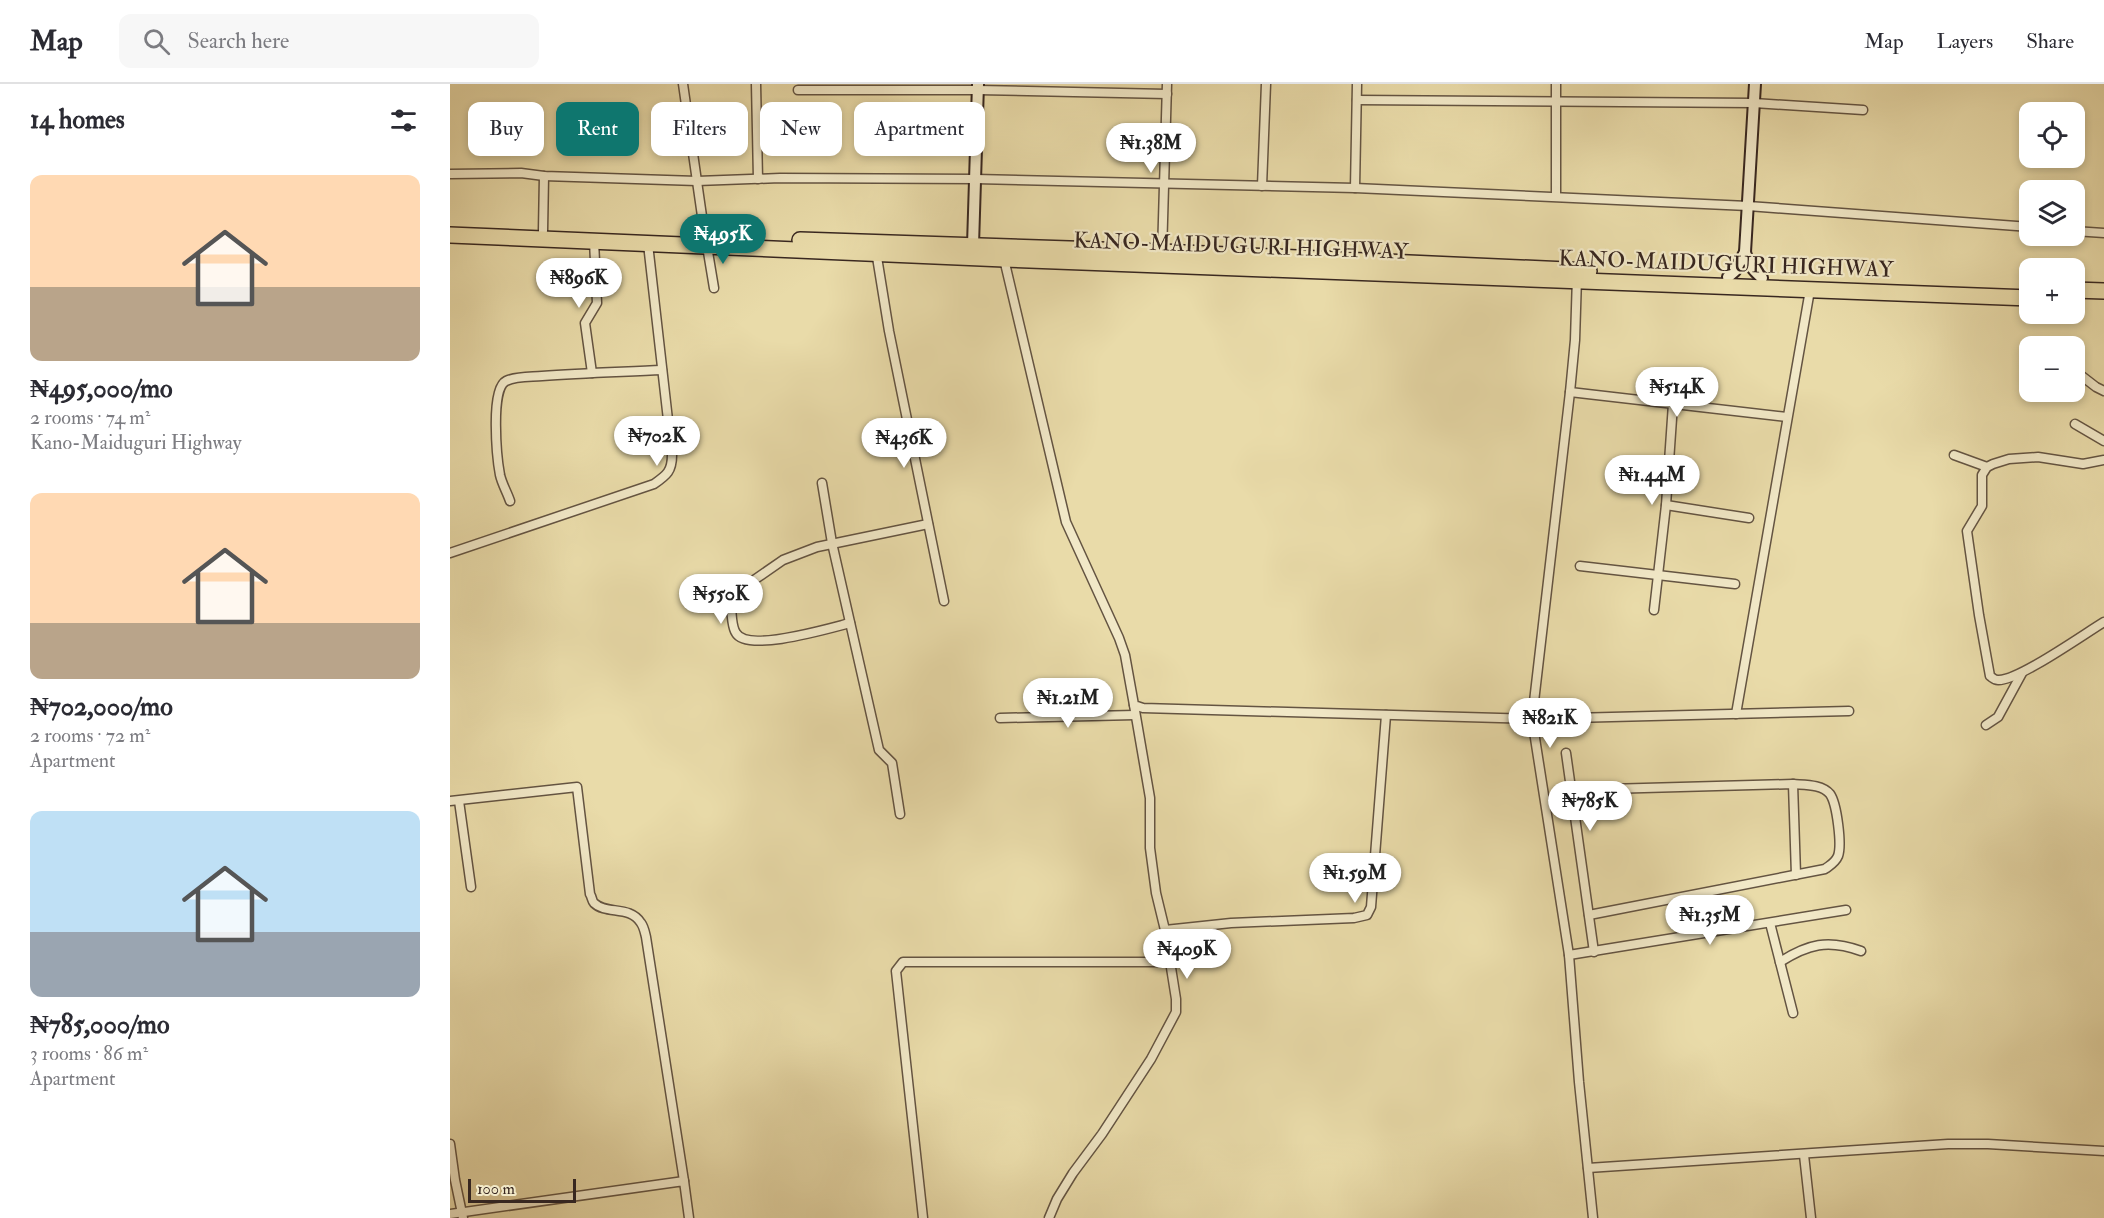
<!DOCTYPE html>
<html lang="en">
<head>
<meta charset="utf-8">
<style>
  body { margin:0; font-family:"IM FELL Double Pica",serif; background:#f7f7f7; color:#2b2b33; height:100vh; display:flex; flex-direction:column; font-size:22px; white-space:nowrap }
  * { box-sizing:border-box; margin:0 }
  p { font-size:20px; color:#7c7c81 }
  .icon { flex:none; width:33px; height:33px; fill:none; stroke:currentColor; stroke-width:2; stroke-linecap:round; stroke-linejoin:round }
  .map { position:relative; flex:1; overflow:hidden }
  .side { display:flex; flex-direction:column; background:#fff; width:450px }
  .side>* { flex:none }
  .hud { position:absolute; left:18px; top:18px; width:570px; height:54px; display:flex; gap:12px }
  .tools { position:absolute; left:1569px; top:18px; display:grid; gap:12px }
  .tools a { display:grid; place-items:center; width:66px; height:66px; border-radius:12px; background:#fff; box-shadow:0 3px 9px #0003; font-size:30px }
  .scale { position:absolute; left:18px; bottom:15px; width:108px; box-sizing:border-box; padding-left:6px; border:3px solid #382720; border-top:0; font-size:16px; line-height:21px; white-space:nowrap; color:#382720; -webkit-text-stroke:4px #f1e8c7; paint-order:stroke }
  .price { position:absolute; translate:-50% -51px; padding:0 14px; border-radius:21px; background:#fff; color:#222; font-size:20px; line-height:39px; filter:drop-shadow(0 2px 3px #0008) }
  .price::after { content:''; position:absolute; left:50%; top:36px; width:18px; height:14px; margin-left:-9px; background:inherit; clip-path:polygon(0 0,100% 0,50% 100%) }
  .price.current { background:#0f766e; color:#fff }
  ul { padding:0; list-style:none }
  li { display:grid; align-content:center; gap:12px; height:318px; padding:0 30px }
  li span { display:grid; place-items:center; height:186px; border-radius:12px; color:#555 }
  li>.icon { margin-inline-start:auto }
  span .icon { width:108px; height:108px; fill:#fffc; stroke-width:1 }
  li b { font-size:26px }
  h2 { display:flex; justify-content:space-between; align-items:center; height:72px; padding:0 30px; font-size:26px }
  .pill { padding:0 21px; border-radius:12px; background:#fff; box-shadow:0 3px 9px #0003; font-size:21px; line-height:54px }
  .pill.current { background:#0f766e; color:#fff }
  header { display:flex; align-items:center; gap:36px; box-sizing:border-box; height:84px; padding:0 30px; background:#fff; border-bottom:2px solid #e1e1e2 }
  header strong { font-size:28px }
  nav { display:flex; gap:33px; margin-inline-start:auto; font-size:21px }
  .search { width:420px; height:54px; background:#f7f7f7; display:flex; align-items:center; gap:15px; box-sizing:border-box; padding:0 21px; border-radius:12px; color:#7c7c81; font-size:22px }
  main { display:flex; flex:1; min-height:0 }
  .map>svg:first-child { display:block }
</style>
</head>
<body>
<header>
<strong>Map</strong>
<div class="search"><svg class="icon" aria-label="search" viewBox="0 0 24 24"><circle cx="10" cy="10" r="6"/><path d="M15 15l6 6"/></svg>Search here</div>
<nav><a>Map</a><a>Layers</a><a>Share</a></nav>
</header>
<main>
<section class="side">
<h2>14 homes<svg class="icon" aria-label="filters" viewBox="0 0 24 24"><path d="M4 7h16M4 17h16"/><circle cx="9" cy="7" r="2"/><circle cx="15" cy="17" r="2"/></svg></h2>
<ul>
<li><span style="background:linear-gradient(#ffd9b3 60%,#b9a48a 0)"><svg class="icon" aria-label="home" viewBox="0 0 24 24"><path d="M3 11l9-7 9 7M6 9v11h12V9"/></svg></span><div><b>₦495,000/mo</b><p>2 rooms · 74 m²</p><p>Kano-Maiduguri Highway</p></div></li>
<li><span style="background:linear-gradient(#ffd9b3 70%,#b9a48a 0)"><svg class="icon" aria-label="home" viewBox="0 0 24 24"><path d="M3 11l9-7 9 7M6 9v11h12V9"/></svg></span><div><b>₦702,000/mo</b><p>2 rooms · 72 m²</p><p>Apartment</p></div></li>
<li><span style="background:linear-gradient(#bfe0f5 65%,#9aa5b1 0)"><svg class="icon" aria-label="home" viewBox="0 0 24 24"><path d="M3 11l9-7 9 7M6 9v11h12V9"/></svg></span><div><b>₦785,000/mo</b><p>3 rooms · 86 m²</p><p>Apartment</p></div></li>
</ul>
</section>
<div class="map">
<svg width="1654" height="1134" viewBox="0 0 1654 1134">
  <rect width="100%" height="100%" fill="#e9dba9"/>
  <filter id="stains"><feTurbulence type="fractalNoise" baseFrequency=".00333" numOctaves="4"/><feColorMatrix values="0 0 0 0 .2 0 0 0 0 .09 0 0 0 0 .02 0 0 0 .5 -.17"/></filter>
  <radialGradient id="worn" r=".72"><stop offset=".6" stop-color="#630" stop-opacity="0"/><stop offset="1" stop-color="#630" stop-opacity=".3"/></radialGradient>
  <g fill="none" stroke-linecap="round" stroke-linejoin="round">
    <!-- street casing -->
    <g stroke="#645442" stroke-width="11">
      <g id="street">
        <path d="M233,0L255,153"/>
        <path d="M306,0L308,95"/>
        <path d="M348,6H528L717,10"/>
        <path d="M907,16L1304,19L1413,26"/>
        <path d="M0,90L71,89L94,92L247,97L330,94L526,95L905,104L1298,122L1580,143"/>
        <path d="M812,102L816,0"/>
        <path d="M905,104L907,0"/>
        <path d="M1106,112V0"/>
        <path d="M93,147L94,92"/>
        <path d="M1624,147L1654,149"/>
        <path d="M257,162L264,204"/>
        <path d="M426,167L439,247L494,517"/>
        <path d="M712,170L717,0"/>
        <path d="M554,175L616,438L669,554L675,571L684,621L693,624L1082,635L1399,627"/>
        <path d="M1127,193L1125,256L1120,308L1082,635L1119,871L1129,998L1143,1134"/>
        <path d="M1624,286L1646,303L1654,307"/>
        <path d="M142,289L135,239L147,219L144,157"/>
        <path d="M1120,308L1337,333"/>
        <path d="M1625,340L1654,357"/>
        <path d="M1504,371L1537,383"/>
        <path d="M1654,376L1633,380L1588,373L1559,375L1543,380L1537,383L1532,391V422L1517,447L1529,531L1540,592C1543,594 1544,596 1548,596C1568,597 1634,550 1654,538"/>
        <path d="M372,399L382,459L429,666L442,679L450,730"/>
        <path d="M60,417C57,408 52,400 50,391C47,375 40,305 56,297C66,292 81,293 92,292C132,289 172,288 212,286"/>
        <path d="M1216,421L1299,434"/>
        <path d="M0,469L204,400C217,391 222,387 222,371L198,160"/>
        <path d="M1130,482L1285,500"/>
        <path d="M1204,526L1216,421L1223,320"/>
        <path d="M400,539C380,544 297,569 286,549C281,542 281,521 281,512L333,476L367,463L478,440"/>
        <path d="M1286,630L1360,206"/>
        <path d="M550,634L685,631"/>
        <path d="M1536,641L1548,633L1572,589"/>
        <path d="M1116,669L1144,868"/>
        <path d="M1343,700L1346,791"/>
        <path d="M1121,706L1343,700C1355,701 1372,700 1380,710C1387,720 1392,761 1388,772C1385,779 1380,781 1375,785L1139,831"/>
        <path d="M0,717L127,703L140,810C142,813 142,817 144,819C156,831 180,821 191,839C194,843 195,849 196,853L234,1097"/>
        <path d="M9,717L21,803"/>
        <path d="M1320,839L1343,929"/>
        <path d="M715,846L781,839L904,834L917,831L921,823L936,631"/>
        <path d="M1119,871L1396,826"/>
        <path d="M1330,878C1358,860 1378,855 1411,867"/>
        <path d="M0,1060L5,1096L13,1134"/>
        <path d="M1354,1071L1361,1134"/>
        <path d="M1138,1084L1498,1060H1538L1654,1067"/>
        <path d="M0,1130L234,1097L239,1134"/>
        <path d="M473,1134L446,887L453,878H720"/>
        <path d="M599,1134L607,1115L623,1089L652,1050L701,975L726,928V915L715,846L706,809L700,764V714L684,621"/>
      </g>
    </g>
    <!-- secondary casing -->
    <g stroke="#382720" stroke-width="14">
      <g id="secondary">
        <path d="M1305,0L1295,168C1298,180 1303,186 1312,194"/>
        <path d="M523,161L528,0"/>
        <path d="M1278,193L1285,187L1295,168"/>
      </g>
    </g>
    <!-- highway casing -->
    <g stroke="#382720" stroke-width="18">
      <g id="highway">
        <path d="M0,151L554,175L1580,214"/>
        <path d="M350,156L712,168L1139,187"/>
        <path d="M1624,206L1654,207"/>
      </g>
    </g>
    <!-- street -->
    <use href="#street" stroke="#f1e8c7" stroke-width="8"/>
    <!-- secondary -->
    <use href="#secondary" stroke="#f1e8c7" stroke-width="10"/>
    <!-- highway -->
    <use href="#highway" stroke="#e9dba9" stroke-width="15"/>
  </g>
  <g text-anchor="middle" dominant-baseline="central" stroke-width="4.5" stroke-linejoin="round" paint-order="stroke">
    <!-- street labels -->
    <g font-size="22" fill="#382720" stroke="#f1e8c7">
      <text transform="translate(791 162) rotate(2)">KANO-MAIDUGURI HIGHWAY</text>
      <text transform="translate(1276 180) rotate(2)">KANO-MAIDUGURI HIGHWAY</text>
    </g>
  </g>
  <rect width="100%" height="100%" filter="url(#stains)"/>
  <rect width="100%" height="100%" fill="url(#worn)"/>
</svg>
<div class="tools">
<a><svg class="icon" aria-label="locate" viewBox="0 0 24 24"><circle cx="12" cy="12" r="6"/><path d="M12 2v4M12 18v4M2 12h4M18 12h4"/></svg></a>
<a><svg class="icon" aria-label="layers" viewBox="0 0 24 24"><path d="M12 4l9 5-9 5-9-5zM3 14l9 5 9-5"/></svg></a>
<a>+</a>
<a>−</a>
</div>
<div class="scale">100 m</div>
<b class="price" style="left:701px;top:90px">₦1.38M</b>
<b class="price current" style="left:273px;top:181px">₦495K</b>
<b class="price" style="left:129px;top:225px">₦896K</b>
<b class="price" style="left:1227px;top:334px">₦514K</b>
<b class="price" style="left:207px;top:383px">₦702K</b>
<b class="price" style="left:454px;top:385px">₦436K</b>
<b class="price" style="left:1202px;top:422px">₦1.44M</b>
<b class="price" style="left:271px;top:541px">₦550K</b>
<b class="price" style="left:618px;top:645px">₦1.21M</b>
<b class="price" style="left:1100px;top:665px">₦821K</b>
<b class="price" style="left:1140px;top:748px">₦785K</b>
<b class="price" style="left:905px;top:820px">₦1.59M</b>
<b class="price" style="left:1260px;top:862px">₦1.35M</b>
<b class="price" style="left:737px;top:896px">₦409K</b>
<div class="hud">
<a class="pill">Buy</a>
<a class="pill current">Rent</a>
<a class="pill">Filters</a>
<a class="pill">New</a>
<a class="pill">Apartment</a>
</div>
</div>
</main>
</body>
</html>
